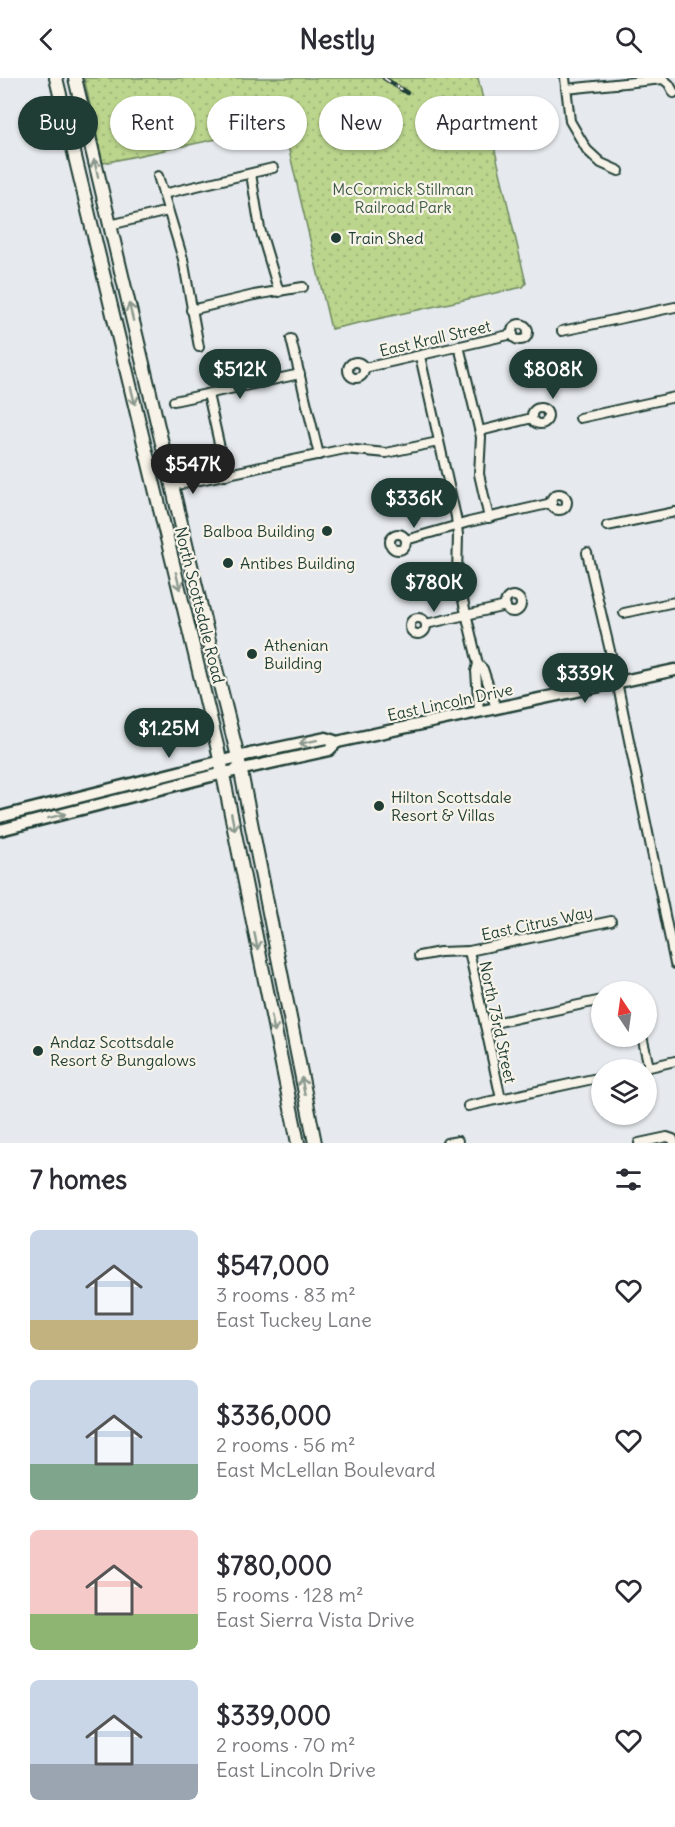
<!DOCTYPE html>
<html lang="en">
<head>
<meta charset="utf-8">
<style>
  body { margin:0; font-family:Delius,sans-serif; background:#f2f2f3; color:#2b2b33; height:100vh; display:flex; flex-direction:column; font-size:22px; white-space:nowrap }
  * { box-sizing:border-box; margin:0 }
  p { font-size:20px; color:#7c7c81 }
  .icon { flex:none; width:33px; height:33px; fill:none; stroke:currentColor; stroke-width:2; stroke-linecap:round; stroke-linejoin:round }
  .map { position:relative; height:1065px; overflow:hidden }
  .details { display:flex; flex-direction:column; background:#fff; flex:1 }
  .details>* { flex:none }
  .hud { position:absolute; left:18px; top:18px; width:639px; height:54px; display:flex; gap:12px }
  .needle { width:39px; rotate:347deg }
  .buttons { position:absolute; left:591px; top:903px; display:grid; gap:12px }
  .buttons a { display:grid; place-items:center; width:66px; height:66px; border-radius:50%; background:#fff; box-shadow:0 2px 4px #0004; font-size:30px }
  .price { position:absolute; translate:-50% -51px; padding:0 14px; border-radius:21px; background:#1f3d34; color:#fff; font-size:20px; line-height:39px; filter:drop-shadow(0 2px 3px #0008) }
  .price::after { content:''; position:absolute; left:50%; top:36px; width:18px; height:14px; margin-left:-9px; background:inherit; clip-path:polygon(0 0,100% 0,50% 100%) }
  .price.on { background:#222; color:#fff }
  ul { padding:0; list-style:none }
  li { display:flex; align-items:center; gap:18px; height:150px; padding:0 30px }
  li span { display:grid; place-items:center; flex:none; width:168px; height:120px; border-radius:9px; color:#555 }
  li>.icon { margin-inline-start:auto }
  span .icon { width:72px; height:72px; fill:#fffc; stroke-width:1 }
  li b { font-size:26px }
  h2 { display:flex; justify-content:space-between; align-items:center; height:72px; padding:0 30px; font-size:26px }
  .tag { padding:0 21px; border-radius:27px; background:#fff; box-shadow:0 2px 4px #0004; font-size:21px; line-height:54px }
  .tag.on { background:#1f3d34; color:#fff }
  header { display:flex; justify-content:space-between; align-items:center; height:78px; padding:0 30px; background:#fff; font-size:27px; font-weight:700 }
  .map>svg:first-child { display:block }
</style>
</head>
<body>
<header><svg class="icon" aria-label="back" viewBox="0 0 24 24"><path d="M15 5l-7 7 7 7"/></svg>Nestly<svg class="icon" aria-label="search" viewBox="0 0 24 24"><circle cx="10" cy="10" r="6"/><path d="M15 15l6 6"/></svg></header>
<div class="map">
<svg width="675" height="1065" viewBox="0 0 675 1065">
  <defs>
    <pattern id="park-dots" width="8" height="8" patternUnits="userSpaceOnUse" patternTransform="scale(1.5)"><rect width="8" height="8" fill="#bbd58d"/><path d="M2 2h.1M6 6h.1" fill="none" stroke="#a0b87a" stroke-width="1.8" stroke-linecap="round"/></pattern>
  </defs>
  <rect width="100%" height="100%" fill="#e6e9ed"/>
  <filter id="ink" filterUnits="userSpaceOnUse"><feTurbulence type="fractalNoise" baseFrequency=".0167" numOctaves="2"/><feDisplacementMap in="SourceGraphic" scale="12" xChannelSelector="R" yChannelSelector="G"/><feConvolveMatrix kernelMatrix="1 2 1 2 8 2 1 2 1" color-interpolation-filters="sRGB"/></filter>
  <g filter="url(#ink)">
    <!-- park -->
    <path fill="url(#park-dots)" stroke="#6d8960" stroke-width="1.5" d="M84,0H478L526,205L523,209L331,251L283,47L103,85Z"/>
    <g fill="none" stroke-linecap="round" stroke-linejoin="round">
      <!-- street casing -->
      <g stroke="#1f3d34" stroke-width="12">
        <g id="street">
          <path d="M565,0L570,43L587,72L601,85L619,93"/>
          <path d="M566,11L663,1L669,6L674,15"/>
          <path d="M251,96L260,151L279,214"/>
          <path d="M158,98L183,181L199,269"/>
          <path d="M163,116L273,90"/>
          <path d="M110,147L168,133"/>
          <path d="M191,232L254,217L303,209"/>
          <circle cx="520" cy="254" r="8"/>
          <path d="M562,253L675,229"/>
          <path d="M291,261L319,377"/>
          <path d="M459,268L481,359L479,396L489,440"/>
          <path d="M420,278L456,439L458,457L457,497L478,586L483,591L496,630"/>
          <circle cx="356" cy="292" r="8"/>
          <path d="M364,290L513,256"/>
          <path d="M208,316L226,397"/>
          <path d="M174,323L300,296"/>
          <circle cx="540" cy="338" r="8"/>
          <path d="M580,340L675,319"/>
          <path d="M480,353L532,340"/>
          <path d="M172,408L345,371L386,375L438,364"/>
          <circle cx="559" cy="424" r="8"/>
          <path d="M607,448L675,434"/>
          <circle cx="398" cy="464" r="8"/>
          <path d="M406,462L469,444L552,425"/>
          <path d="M587,475L615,594L675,886"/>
          <circle cx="513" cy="526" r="8"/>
          <path d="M624,535L675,524"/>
          <circle cx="418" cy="548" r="8"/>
          <path d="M426,546L506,528"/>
          <path d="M478,586L476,593L479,633"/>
          <path d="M469,873L501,1021"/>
          <path d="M419,878L440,874L469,873L611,843"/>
          <path d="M485,947L602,922"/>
          <path d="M642,958L649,989"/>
          <path d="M637,992L675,983"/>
          <path d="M468,1028L602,999"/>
          <path d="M447,1065L458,1063"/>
          <path d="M639,1065L667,1059L673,1061L674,1065"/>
        </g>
      </g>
      <!-- secondary casing -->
      <g stroke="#1f3d34" stroke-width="15">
        <g id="secondary">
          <path d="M0,739L250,676L326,660L337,664L675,592"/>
          <path d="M0,752L211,698L329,672L337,664"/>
        </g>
      </g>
      <!-- primary casing -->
      <g stroke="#1f3d34" stroke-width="16">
        <g id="primary">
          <path d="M56,0L218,672L298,1065"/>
          <path d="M75,0L211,571L238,679L315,1065"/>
        </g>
      </g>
      <!-- street -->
      <use href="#street" stroke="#f7f3e8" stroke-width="8"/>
      <!-- secondary -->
      <use href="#secondary" stroke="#f7f3e8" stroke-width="10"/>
      <!-- primary -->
      <use href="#primary" stroke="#f7f3e8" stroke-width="12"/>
      <!-- rail casing -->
      <g stroke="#1f3d34" stroke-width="4.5">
        <path id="rail" d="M384,0L407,15"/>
      </g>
      <!-- rail -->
      <use href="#rail" stroke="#f7f3e8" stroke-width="2" stroke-dasharray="7" stroke-linecap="butt"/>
    </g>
    <!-- one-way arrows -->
    <defs><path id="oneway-shaft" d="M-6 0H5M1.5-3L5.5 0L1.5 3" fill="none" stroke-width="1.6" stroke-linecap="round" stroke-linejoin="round" transform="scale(1.5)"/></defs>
    <g stroke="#8b988e">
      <use href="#oneway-shaft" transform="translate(96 90) rotate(-103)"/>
      <use href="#oneway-shaft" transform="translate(131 234) rotate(-104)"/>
      <use href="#oneway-shaft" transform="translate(133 318) rotate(76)"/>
      <use href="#oneway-shaft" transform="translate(178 503) rotate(76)"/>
      <use href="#oneway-shaft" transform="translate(308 664) rotate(168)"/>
      <use href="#oneway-shaft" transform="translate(57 738) rotate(-14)"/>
      <use href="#oneway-shaft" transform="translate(233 744) rotate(79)"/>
      <use href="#oneway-shaft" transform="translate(256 863) rotate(79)"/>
      <use href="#oneway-shaft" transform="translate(273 946) rotate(78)"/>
      <use href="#oneway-shaft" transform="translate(303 1008) rotate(-101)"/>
    </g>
  </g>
  <!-- markers -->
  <g fill="#1f3d34" stroke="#f7f3e8" stroke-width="2">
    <circle cx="336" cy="160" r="6"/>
    <circle cx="327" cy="453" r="6"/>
    <circle cx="228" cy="485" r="6"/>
    <circle cx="252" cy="576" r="6"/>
    <circle cx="379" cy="728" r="6"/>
    <circle cx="38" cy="973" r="6"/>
  </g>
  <g text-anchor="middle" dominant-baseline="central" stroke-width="4.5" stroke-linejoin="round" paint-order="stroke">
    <!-- park labels -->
    <g font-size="16" fill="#3e5b46" stroke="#f7f3e8">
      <text x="403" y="111">McCormick Stillman<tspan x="403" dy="18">Railroad Park</tspan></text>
    </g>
    <!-- poi labels -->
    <g font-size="16" fill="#1f3d34" stroke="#f7f3e8" text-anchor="start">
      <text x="348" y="160">Train Shed</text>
      <text x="315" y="453" text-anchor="end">Balboa Building</text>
      <text x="240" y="485">Antibes Building</text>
      <text x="264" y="567">Athenian<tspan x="264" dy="18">Building</tspan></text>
      <text x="391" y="719">Hilton Scottsdale<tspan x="391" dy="18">Resort &amp; Villas</tspan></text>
      <text x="50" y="964">Andaz Scottsdale<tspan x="50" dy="18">Resort &amp; Bungalows</tspan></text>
    </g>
    <!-- street labels -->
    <g font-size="16" fill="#1f3d34" stroke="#f7f3e8">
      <text transform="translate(435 260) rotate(-13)">East Krall Street</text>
      <text transform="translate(200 527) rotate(76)">North Scottsdale Road</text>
      <text transform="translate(450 624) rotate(-12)">East Lincoln Drive</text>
      <text transform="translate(537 845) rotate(-12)">East Citrus Way</text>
      <text transform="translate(498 944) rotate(78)">North 73rd Street</text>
    </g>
  </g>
</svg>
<div class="buttons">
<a><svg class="needle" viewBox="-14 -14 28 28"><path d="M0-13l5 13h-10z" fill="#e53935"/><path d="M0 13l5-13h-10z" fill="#7c7c81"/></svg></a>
<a><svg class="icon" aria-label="layers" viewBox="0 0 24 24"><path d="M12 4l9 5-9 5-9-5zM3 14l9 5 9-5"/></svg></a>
</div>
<b class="price" style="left:240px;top:322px">$512K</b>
<b class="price" style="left:553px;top:322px">$808K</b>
<b class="price on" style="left:193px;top:417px">$547K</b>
<b class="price" style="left:414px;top:451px">$336K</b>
<b class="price" style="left:434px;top:535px">$780K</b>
<b class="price" style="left:585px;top:626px">$339K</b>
<b class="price" style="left:169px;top:681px">$1.25M</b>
<div class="hud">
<a class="tag on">Buy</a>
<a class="tag">Rent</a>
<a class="tag">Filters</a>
<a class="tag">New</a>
<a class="tag">Apartment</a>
</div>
</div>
<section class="details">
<h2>7 homes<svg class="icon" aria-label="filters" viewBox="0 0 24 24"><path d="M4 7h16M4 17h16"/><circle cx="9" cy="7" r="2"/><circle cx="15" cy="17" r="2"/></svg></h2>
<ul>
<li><span style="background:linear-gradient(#c9d6e8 75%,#c2b280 0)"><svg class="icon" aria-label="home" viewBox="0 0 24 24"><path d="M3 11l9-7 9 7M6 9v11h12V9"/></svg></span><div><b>$547,000</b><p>3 rooms · 83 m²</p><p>East Tuckey Lane</p></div><svg class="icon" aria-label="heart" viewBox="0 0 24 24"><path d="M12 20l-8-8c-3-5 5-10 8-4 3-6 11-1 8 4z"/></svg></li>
<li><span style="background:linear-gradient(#c9d6e8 70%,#7fa58c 0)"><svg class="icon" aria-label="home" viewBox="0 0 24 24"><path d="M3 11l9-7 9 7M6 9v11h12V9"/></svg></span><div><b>$336,000</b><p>2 rooms · 56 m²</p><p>East McLellan Boulevard</p></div><svg class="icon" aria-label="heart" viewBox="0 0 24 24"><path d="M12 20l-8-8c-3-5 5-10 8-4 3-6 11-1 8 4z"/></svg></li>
<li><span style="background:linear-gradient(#f6c9c9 70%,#8fb573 0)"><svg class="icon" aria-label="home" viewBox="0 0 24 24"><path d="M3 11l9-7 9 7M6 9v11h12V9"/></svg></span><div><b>$780,000</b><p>5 rooms · 128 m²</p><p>East Sierra Vista Drive</p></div><svg class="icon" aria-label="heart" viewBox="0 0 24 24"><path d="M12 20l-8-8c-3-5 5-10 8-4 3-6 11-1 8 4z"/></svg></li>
<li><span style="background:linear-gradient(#c9d6e8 70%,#9aa5b1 0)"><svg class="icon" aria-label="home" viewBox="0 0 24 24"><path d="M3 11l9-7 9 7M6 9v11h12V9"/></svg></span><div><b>$339,000</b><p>2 rooms · 70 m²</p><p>East Lincoln Drive</p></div><svg class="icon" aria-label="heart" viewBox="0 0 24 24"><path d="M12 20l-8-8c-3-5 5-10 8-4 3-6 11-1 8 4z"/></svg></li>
</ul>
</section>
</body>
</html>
